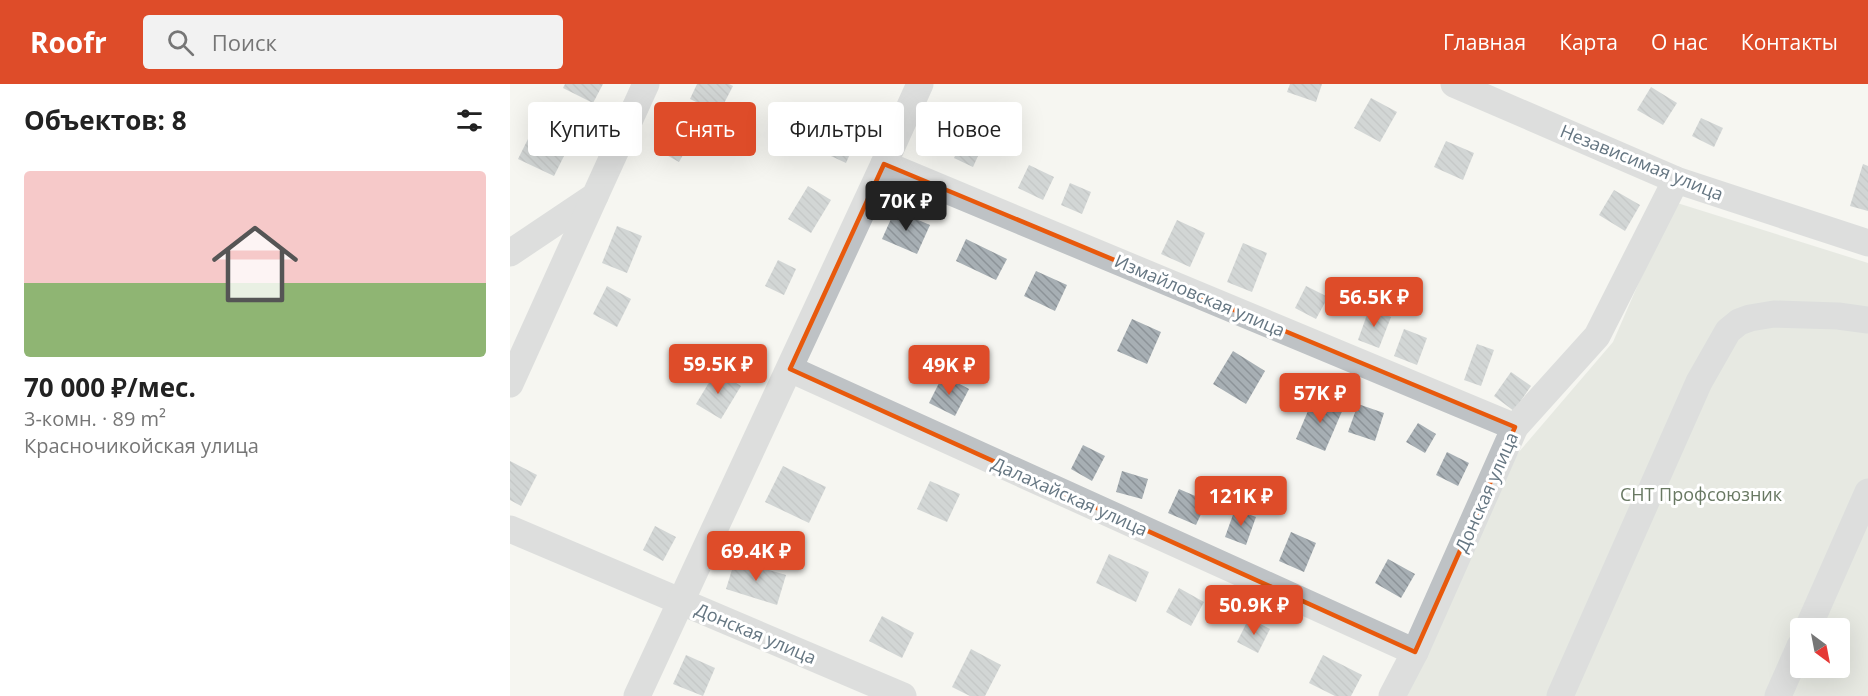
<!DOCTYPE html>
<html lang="ru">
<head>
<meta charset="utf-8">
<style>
  body { margin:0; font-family:"Open Sans",sans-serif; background:#f2f2f2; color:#222; height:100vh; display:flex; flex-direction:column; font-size:22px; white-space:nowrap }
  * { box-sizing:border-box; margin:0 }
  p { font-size:20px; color:#767676 }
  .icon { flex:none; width:33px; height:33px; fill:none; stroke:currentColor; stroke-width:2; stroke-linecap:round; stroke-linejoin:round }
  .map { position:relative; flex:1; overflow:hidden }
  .side { display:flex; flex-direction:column; background:#fff; width:510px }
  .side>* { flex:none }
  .top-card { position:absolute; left:18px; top:18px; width:570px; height:54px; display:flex; gap:12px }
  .needle { width:39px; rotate:148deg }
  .fabs { position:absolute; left:1280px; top:534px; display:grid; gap:12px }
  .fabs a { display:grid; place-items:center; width:60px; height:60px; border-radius:6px; background:#fff; box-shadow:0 6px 24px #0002; font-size:30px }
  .price { position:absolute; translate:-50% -51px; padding:0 14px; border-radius:6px; background:#de4c29; color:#fff; font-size:20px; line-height:39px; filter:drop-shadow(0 2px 3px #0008) }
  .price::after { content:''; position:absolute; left:50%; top:36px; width:18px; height:14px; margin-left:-9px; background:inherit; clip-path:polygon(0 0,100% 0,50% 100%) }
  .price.current { background:#222; color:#fff }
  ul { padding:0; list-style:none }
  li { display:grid; align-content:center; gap:12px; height:318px; padding:0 24px }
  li+li { border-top:2px solid #e0e0e0 }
  li span { display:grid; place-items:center; height:186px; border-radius:6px; color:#555 }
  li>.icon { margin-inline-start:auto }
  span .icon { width:108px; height:108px; fill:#fffc; stroke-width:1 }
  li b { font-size:26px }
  h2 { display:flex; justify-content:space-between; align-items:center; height:72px; padding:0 24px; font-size:26px }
  .chip { padding:0 21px; border-radius:6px; background:#fff; box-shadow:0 6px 24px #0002; font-size:21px; line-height:54px }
  .chip.current { background:#de4c29; color:#fff }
  header { display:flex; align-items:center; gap:36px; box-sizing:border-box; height:84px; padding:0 30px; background:#de4c29; color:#fff }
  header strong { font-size:28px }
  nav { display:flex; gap:33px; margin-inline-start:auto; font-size:21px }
  .search { width:420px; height:54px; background:#f2f2f2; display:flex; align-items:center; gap:15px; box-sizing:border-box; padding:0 21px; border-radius:6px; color:#767676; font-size:22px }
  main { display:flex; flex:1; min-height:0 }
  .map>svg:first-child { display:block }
</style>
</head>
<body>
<header>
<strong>Roofr</strong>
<div class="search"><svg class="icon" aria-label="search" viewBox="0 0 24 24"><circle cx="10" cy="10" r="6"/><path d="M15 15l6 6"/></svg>Поиск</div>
<nav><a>Главная</a><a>Карта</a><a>О нас</a><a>Контакты</a></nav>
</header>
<main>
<section class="side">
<h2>Объектов: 8<svg class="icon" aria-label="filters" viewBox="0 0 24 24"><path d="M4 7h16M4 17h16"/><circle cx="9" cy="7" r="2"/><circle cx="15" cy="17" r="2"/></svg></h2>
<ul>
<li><span style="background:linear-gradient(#f6c9c9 60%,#8fb573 0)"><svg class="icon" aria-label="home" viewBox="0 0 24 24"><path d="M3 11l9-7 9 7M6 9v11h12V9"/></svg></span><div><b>70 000 ₽/мес.</b><p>3-комн. · 89 m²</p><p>Красночикойская улица</p></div></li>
</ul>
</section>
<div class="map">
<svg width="1358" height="612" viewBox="0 0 1358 612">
  <defs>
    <pattern id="building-back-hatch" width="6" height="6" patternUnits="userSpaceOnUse" patternTransform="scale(1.5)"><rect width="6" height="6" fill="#a7afb4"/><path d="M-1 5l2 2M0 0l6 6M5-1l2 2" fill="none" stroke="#8c9398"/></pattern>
  </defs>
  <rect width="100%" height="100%" fill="#f5f5f1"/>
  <!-- garden -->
  <path fill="#d4dad1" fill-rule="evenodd" d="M1164,118L1358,179V612H895L1008,369L1103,258ZM1290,544H1329V584H1290Z"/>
  <!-- building -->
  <g fill="url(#building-back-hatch)">
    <path d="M55,0H93L83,19L53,4Z"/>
    <path d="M187,0H219L223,2L209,29L180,15Z"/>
    <path d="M780,0H812L806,18L777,8Z"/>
    <path d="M1141,3L1167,19L1153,41L1127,26Z"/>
    <path d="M861,14L887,28L870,58L844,44Z"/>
    <path d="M1191,34L1213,44L1204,63L1182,52Z"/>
    <path d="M160,35L185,50L169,78L144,64Z"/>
    <path d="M321,37L349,49L336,79L308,66Z"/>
    <path d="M22,47L58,64L44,92L8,75Z"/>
    <path d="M454,52L473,61L463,83L444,74Z"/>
    <path d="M936,57L964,69L953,96L924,83Z"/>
    <path d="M1353,80L1358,82V127L1340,122Z"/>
    <path d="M519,81L544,93L533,116L508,104Z"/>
    <path d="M560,99L581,108L572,130L551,121Z"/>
    <path d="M298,102L321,116L301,149L278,135Z"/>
    <path d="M1104,106L1130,121L1115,147L1089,131Z"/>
    <path d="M385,126L420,141L407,170L372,155Z"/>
    <path d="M667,136L695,149L680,183L651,170Z"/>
    <path d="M107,142L132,152L117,189L92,179Z"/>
    <path d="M456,155L497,175L486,196L446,177Z"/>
    <path d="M733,159L757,169L742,208L717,198Z"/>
    <path d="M268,176L286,185L274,211L255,202Z"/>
    <path d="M526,187L557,201L545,227L514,212Z"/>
    <path d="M97,202L121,215L107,243L83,230Z"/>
    <path d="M796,202L818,213L806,235L785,224Z"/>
    <path d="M859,225L881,233L869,264L848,256Z"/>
    <path d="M622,235L651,248L637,280L607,267Z"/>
    <path d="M894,245L917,254L907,281L884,272Z"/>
    <path d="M967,260L984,266L971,302L954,296Z"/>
    <path d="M723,267L755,287L736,320L703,300Z"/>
    <path d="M206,287L231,302L211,335L186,320Z"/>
    <path d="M1001,288L1021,302L1004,327L984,312Z"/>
    <path d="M433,291L459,305L445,332L419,319Z"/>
    <path d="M804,313L833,325L815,367L786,355Z"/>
    <path d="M848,320L874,329L865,357L838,348Z"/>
    <path d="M908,339L926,350L915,369L896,358Z"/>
    <path d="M573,361L595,372L582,397L561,385Z"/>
    <path d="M937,368L959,379L948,402L926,391Z"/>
    <path d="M0,377L27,391L11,422L0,416Z"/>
    <path d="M273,382L316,403L299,439L255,418Z"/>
    <path d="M612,387L638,395L632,415L606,408Z"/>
    <path d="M420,397L450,410L437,438L407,425Z"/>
    <path d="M669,405L697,417L686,441L658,429Z"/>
    <path d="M725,425L746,433L736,461L715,453Z"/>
    <path d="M145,442L166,453L153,477L133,466Z"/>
    <path d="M781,448L806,459L794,488L769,477Z"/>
    <path d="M599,470L639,488L626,518L586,499Z"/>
    <path d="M878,475L905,490L891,514L865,499Z"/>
    <path d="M225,476L276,491L267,521L216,505Z"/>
    <path d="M669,504L694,518L681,542L656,528Z"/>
    <path d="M372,532L404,549L392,574L359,557Z"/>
    <path d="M739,534L760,545L748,569L727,558Z"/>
    <path d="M461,565L491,581L475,612H460L442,603Z"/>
    <path d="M176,571L205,584L193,612L163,600Z"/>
    <path d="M813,571L852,591L841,612H825L799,599Z"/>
  </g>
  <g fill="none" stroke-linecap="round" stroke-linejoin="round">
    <!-- minor -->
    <g stroke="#bec2c5" stroke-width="27">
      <path d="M944,0L1166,96L1358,159"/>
      <path d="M374,80L1005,343"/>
      <path d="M0,169L85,112L136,0"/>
      <path d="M280,285L905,568"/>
      <path d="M0,300L85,112"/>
      <path d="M0,445L393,612"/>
      <path d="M1298,544L1358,408"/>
      <path d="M127,612L374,80L410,0"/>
      <path d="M882,612L905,568L1005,343L1087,252L1166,96"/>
      <path d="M1050,612L1189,298L1218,247L1229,238L1240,234L1264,230L1328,232L1358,236"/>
      <path d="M1268,612L1290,562"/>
    </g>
  </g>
  <!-- marked area -->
  <path d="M0 0H1358V612H0ZM374,80L1005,343L905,568L280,285Z" fill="#f5f5f1" fill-opacity=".55" fill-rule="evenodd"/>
  <path fill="none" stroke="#e8590c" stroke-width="4.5" stroke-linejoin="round" d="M374,80L1005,343L905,568L280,285Z"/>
  <g text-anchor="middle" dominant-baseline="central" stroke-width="6" stroke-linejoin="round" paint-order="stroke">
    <!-- street labels -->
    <g font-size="18" fill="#657682" stroke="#fff">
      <text transform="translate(1132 78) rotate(22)">Независимая улица</text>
      <text transform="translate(690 211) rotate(23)">Измайловская улица</text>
      <text transform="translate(976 408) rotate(-66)">Донская улица</text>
      <text transform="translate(560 412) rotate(24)">Далахайская улица</text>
      <text transform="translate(246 549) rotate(23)">Донская улица</text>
    </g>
    <!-- park labels -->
    <g font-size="18" fill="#697963" stroke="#fff">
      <text x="1191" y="410">СНТ Профсоюзник</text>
    </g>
  </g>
</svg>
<div class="fabs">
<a><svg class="needle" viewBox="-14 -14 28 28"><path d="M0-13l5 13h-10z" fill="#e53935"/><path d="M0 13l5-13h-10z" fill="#767676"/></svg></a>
</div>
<b class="price current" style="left:396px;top:148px">70K ₽</b>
<b class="price" style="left:864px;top:244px">56.5K ₽</b>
<b class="price" style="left:208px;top:311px">59.5K ₽</b>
<b class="price" style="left:439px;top:312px">49K ₽</b>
<b class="price" style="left:810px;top:340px">57K ₽</b>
<b class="price" style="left:731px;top:443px">121K ₽</b>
<b class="price" style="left:246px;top:498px">69.4K ₽</b>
<b class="price" style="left:744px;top:552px">50.9K ₽</b>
<div class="top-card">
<a class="chip">Купить</a>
<a class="chip current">Снять</a>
<a class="chip">Фильтры</a>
<a class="chip">Новое</a>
</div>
</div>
</main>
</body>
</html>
